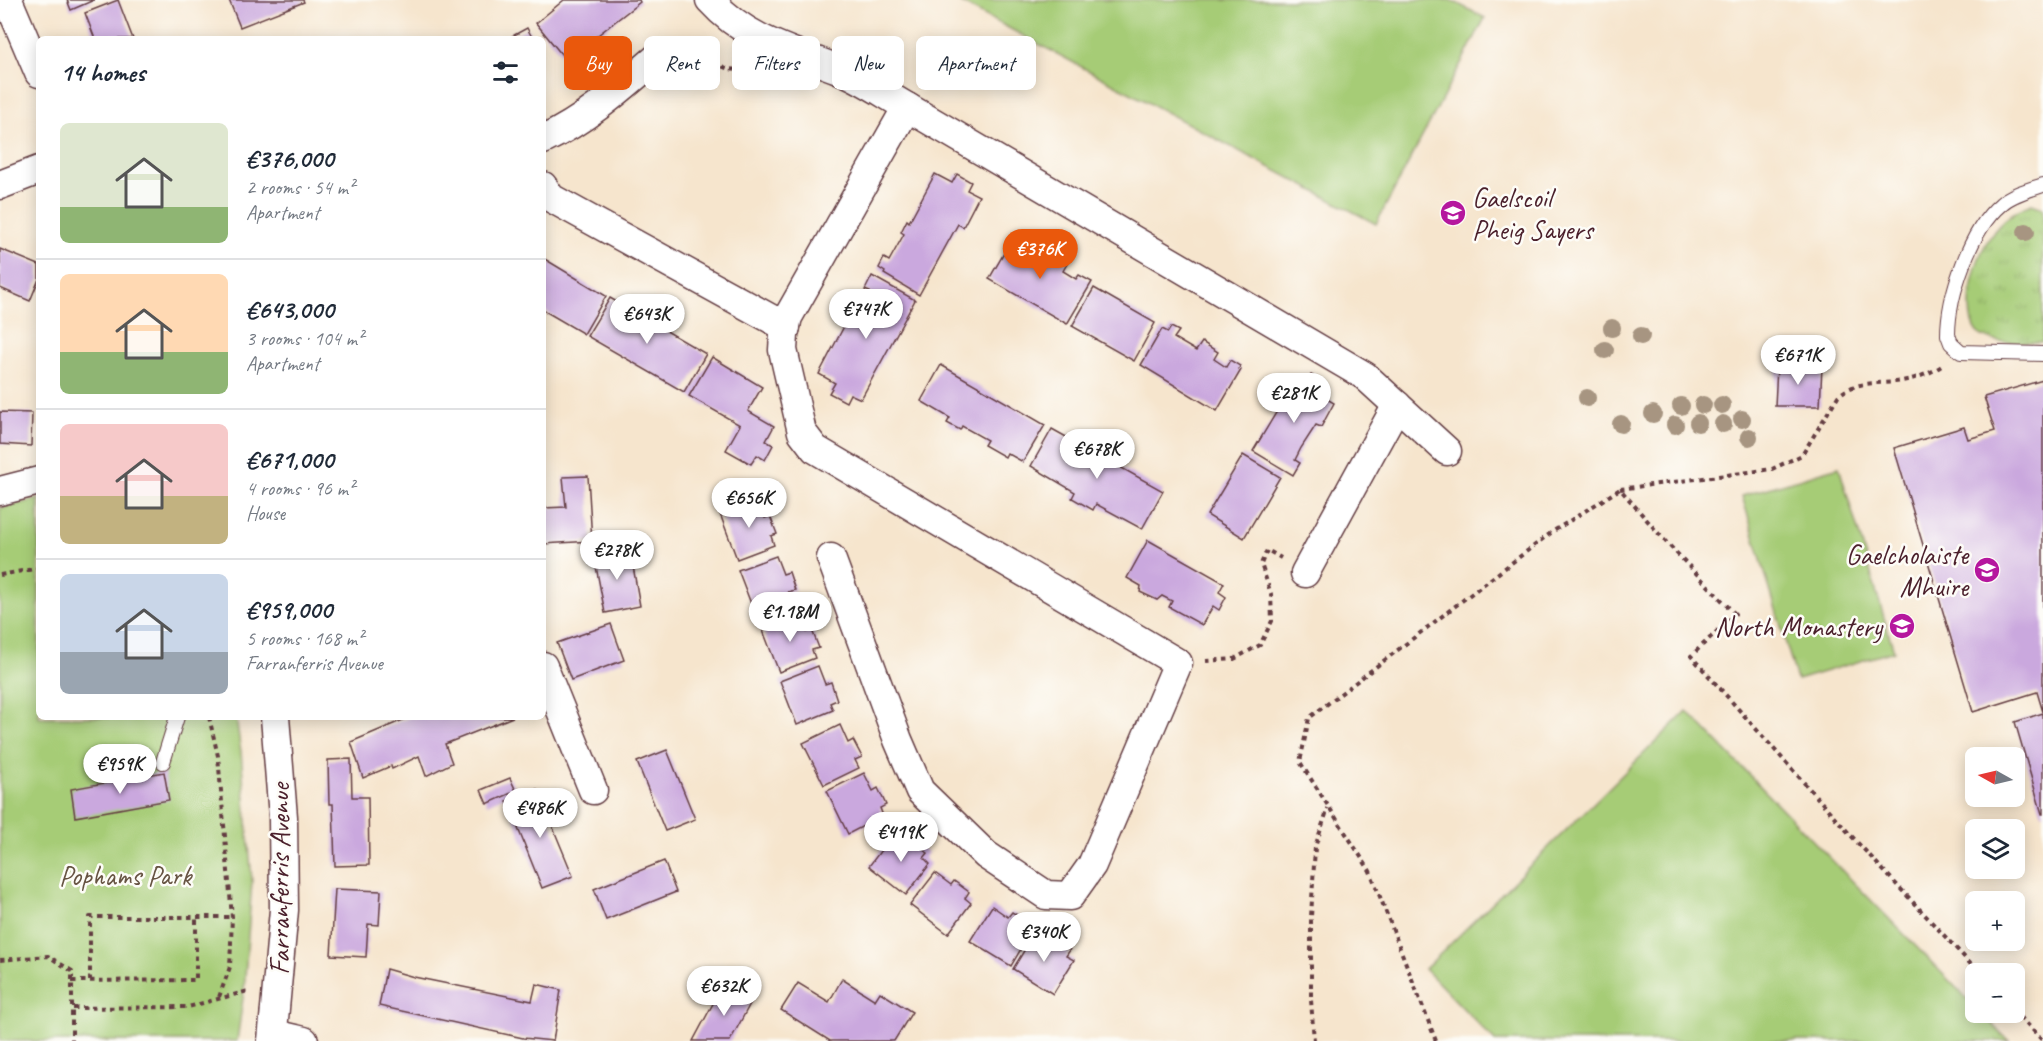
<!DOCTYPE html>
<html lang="en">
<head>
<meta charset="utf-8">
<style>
  body { margin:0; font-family:Caveat,sans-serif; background:#f6f6f7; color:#1f2937; height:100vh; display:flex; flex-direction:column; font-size:22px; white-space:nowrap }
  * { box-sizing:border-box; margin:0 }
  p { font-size:20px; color:#747a83 }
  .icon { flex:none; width:33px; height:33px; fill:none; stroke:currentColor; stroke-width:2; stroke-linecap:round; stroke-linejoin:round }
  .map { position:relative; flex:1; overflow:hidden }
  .details { position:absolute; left:36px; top:36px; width:510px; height:684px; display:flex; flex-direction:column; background:#fff; border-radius:9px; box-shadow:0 3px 15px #0003 }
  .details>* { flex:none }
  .hud { position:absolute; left:564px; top:36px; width:570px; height:54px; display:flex; gap:12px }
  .needle { width:39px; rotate:278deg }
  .fabs { position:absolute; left:1965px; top:747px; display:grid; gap:12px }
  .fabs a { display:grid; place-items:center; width:60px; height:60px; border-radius:9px; background:#fff; box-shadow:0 3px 15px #0003; font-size:30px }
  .price { position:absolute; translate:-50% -51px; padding:0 14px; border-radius:21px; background:#fff; color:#222; font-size:20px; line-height:39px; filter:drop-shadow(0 2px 3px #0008) }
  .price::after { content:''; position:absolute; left:50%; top:36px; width:18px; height:14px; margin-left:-9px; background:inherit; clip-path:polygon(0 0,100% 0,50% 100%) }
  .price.active { background:#ea580c; color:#fff }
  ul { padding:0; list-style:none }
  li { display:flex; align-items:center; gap:18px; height:150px; padding:0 24px }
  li+li { border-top:2px solid #e0e1e3 }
  li span { display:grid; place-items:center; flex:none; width:168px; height:120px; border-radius:9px; color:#555 }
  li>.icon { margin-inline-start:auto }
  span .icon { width:72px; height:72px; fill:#fffc; stroke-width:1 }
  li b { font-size:26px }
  h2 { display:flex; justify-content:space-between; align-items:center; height:72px; padding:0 24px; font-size:26px }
  .chip { padding:0 21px; border-radius:9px; background:#fff; box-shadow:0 3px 15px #0003; font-size:21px; line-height:54px }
  .chip.active { background:#ea580c; color:#fff }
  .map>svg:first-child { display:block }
</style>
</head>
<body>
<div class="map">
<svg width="2043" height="1041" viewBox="0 0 2043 1041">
  <defs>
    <pattern id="grass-tufts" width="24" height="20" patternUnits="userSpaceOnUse" patternTransform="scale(1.5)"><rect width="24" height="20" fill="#a6cc76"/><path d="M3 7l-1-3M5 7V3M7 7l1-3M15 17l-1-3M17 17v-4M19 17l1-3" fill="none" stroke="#90af66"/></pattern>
  </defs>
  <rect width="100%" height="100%" fill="#fdfcf7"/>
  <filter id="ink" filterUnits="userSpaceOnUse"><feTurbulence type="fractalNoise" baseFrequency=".0167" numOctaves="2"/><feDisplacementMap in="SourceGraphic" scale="12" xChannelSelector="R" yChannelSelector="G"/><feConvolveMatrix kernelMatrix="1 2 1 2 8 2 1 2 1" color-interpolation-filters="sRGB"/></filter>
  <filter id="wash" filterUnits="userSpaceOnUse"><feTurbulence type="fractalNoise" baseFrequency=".008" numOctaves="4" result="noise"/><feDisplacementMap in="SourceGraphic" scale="24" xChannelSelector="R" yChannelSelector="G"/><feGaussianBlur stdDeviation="1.35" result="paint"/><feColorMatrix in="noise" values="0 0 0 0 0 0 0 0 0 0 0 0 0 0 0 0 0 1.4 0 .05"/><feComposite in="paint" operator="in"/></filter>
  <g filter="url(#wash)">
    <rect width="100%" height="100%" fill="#f6e5cd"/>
    <!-- grass -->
    <path fill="url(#grass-tufts)" stroke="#787650" stroke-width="1.5" d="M2032,204L2043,208V342C2026,342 1992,345 1979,334C1971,328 1970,313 1970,304C1972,261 1990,219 2032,204Z"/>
    <!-- green -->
    <g fill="#a6cc76" stroke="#787650" stroke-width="1.5">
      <path d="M956,0H1451L1485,18L1376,224Z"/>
      <path d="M1839,467L1894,651L1797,680L1742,496Z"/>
      <path d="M39,499V717H236L241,752L252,881L244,991L237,1041H0V508Z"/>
      <path d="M1687,711L1975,1007L1976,1012L1981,1013L2009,1041H1495L1425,969Z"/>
    </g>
    <g id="blocks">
      <!-- building -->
      <g fill="#caa8de">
        <path d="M67,0H94L71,10Z"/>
        <path d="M118,0L133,39H95L85,13Z"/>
        <path d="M229,0H303L304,2L240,27Z"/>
        <path d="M564,0H639L640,2L566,60L536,23Z"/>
        <path d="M527,28L533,39H507Z"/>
        <path d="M935,174L952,183L957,174L971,182L967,190L979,196L963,227L958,224L919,295L884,274L885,272L879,268L884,258L889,261L904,234L901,232L907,220L909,222Z"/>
        <path d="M1014,236L1019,239L1022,236L1030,241L1025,249L1046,261L1051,253L1062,260L1067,264L1063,271L1076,279L1079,275L1092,282L1067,324L989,279Z"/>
        <path d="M0,249L39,265V279L30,301L0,288Z"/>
        <path d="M543,258L606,296L584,334L543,310Z"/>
        <path d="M872,276L915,300L861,399L850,394L846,402L829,393L835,383L819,374L850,315L855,318L870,292L865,290Z"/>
        <path d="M1094,288L1155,323L1134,361L1072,326Z"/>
        <path d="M610,298L706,354L684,392L587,336Z"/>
        <path d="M1171,327L1179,331L1174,338L1196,351L1202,342L1218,352L1214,359L1226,367L1230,360L1240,366L1239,369L1241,370L1217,411L1141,365L1162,329L1168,332Z"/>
        <path d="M712,357L762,387L748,411L774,426L766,441L773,445L765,460L757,455L751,464L726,450L740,425L689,396Z"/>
        <path d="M941,365L1045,425L1023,462L1007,453L1005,457L984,445L987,440L962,426L960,430L947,423L950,418L921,401Z"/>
        <path d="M1777,367H1822L1820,406H1775Z"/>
        <path d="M1311,375L1326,384L1320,395L1334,403L1321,427L1316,425L1301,448L1295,460L1300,463L1293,475L1253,451L1297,378L1307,383Z"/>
        <path d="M2043,380V712L2037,692L1973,712L1894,448L1964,427L1968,439L1995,431L1984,397Z"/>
        <path d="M0,412L32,413L31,446L0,444Z"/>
        <path d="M1052,429L1163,491L1142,529L1096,504L1093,510L1072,498L1075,492L1031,466Z"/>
        <path d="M1243,455L1280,477L1244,538L1207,515Z"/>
        <path d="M588,476L592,541L543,544V508L566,507L563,477Z"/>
        <path d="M758,500L765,518L770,516L777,534L771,536L774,545L737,559L720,514Z"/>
        <path d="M1148,540L1224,583L1219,592L1226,597L1219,610L1213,606L1202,625L1169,607L1172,601L1162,596L1157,600L1140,592L1141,586L1127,578Z"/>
        <path d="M630,549L640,606L605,613L594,556Z"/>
        <path d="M776,556L783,574L789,572L795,590L788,592L792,601L755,614L738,570Z"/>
        <path d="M800,614L807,632L812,630L819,648L812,650L815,658L779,672L762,628Z"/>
        <path d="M611,624L624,660L571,680L557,643Z"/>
        <path d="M818,666L825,684L831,682L837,700L830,703L833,710L797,725L780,681Z"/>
        <path d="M2043,713V814H2042L2015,722Z"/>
        <path d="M410,717H513L445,744L452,763L426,776L419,756L392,769L391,766L363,778L351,742Z"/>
        <path d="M840,725L848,743L853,740L862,757L855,760L859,768L824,785L803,743Z"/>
        <path d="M667,750L695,819L665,831L637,762Z"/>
        <path d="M351,759L352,797H368L369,865L335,866L333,804H329L328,760Z"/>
        <path d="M164,772L169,800L75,817L71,789Z"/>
        <path d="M864,773L873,791L878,788L886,805L880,808L883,816L848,834L827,791Z"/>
        <path d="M510,778L516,791L487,804L481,790Z"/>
        <path d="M537,789L573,876L542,888L507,801Z"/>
        <path d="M894,833L910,846L913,841L928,853L924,858L930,864L906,895L869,866Z"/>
        <path d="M664,861L676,892L606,920L594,889Z"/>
        <path d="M935,873L951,885L954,881L969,892L965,898L971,903L948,934L910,905Z"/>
        <path d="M335,889L381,891L379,925L368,924L366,957L331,955Z"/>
        <path d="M992,906L1008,917L1012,912L1028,922L1024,927L1031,932L1011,966L970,941Z"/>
        <path d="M1034,934L1051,945L1054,940L1070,950L1066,956L1074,960L1053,994L1013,969Z"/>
        <path d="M386,969L414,977L532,1001L536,984L561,990L553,1041L523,1038L379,1006Z"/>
        <path d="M842,979L875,1000L880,992L912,1012L894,1041H830L781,1010L798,983L829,1002Z"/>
        <path d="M723,985L752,1000L743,1017L730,1041H693Z"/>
      </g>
    </g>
  </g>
  <g filter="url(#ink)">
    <use href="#blocks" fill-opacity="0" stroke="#643d43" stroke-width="1.5"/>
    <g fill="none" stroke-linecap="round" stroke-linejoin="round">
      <!-- lane casing -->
      <g stroke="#643d43" stroke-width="16">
        <g id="lane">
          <path d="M2043,185C2029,190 2012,194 2001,204C1970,230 1948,296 1948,335L1951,343L1961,352L2043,354"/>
          <path d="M163,762L177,717"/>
        </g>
      </g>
      <!-- street casing -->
      <g stroke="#643d43" stroke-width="31">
        <g id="street">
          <path d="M8,0L39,73"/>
          <path d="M710,0C746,40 789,50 838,69C862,78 884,94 907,107L1365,376L1447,451"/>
          <path d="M543,140C588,119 624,86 661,54"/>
          <path d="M0,185L39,170"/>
          <path d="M543,186L551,198L786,327"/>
          <path d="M0,491L39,481"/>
          <path d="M831,558L898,740L920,791L986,855L1046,895L1070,896L1092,865L1178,663L815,449L802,432L783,350L784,335L788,317L907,107"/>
          <path d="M1305,573L1397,405"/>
          <path d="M543,666L593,790"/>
          <path d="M274,1034L304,1041"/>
          <path d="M272,1041L284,910L283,817L275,717"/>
        </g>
      </g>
      <!-- path -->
      <g stroke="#643d43" stroke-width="4" stroke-dasharray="4.5 4.5" stroke-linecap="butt">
        <path d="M689,53L729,69L759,73"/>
        <path d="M1620,489L1772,469L1802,455L1838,396C1855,381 1873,384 1895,382C1912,380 1930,374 1943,365"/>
        <path d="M0,575L39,568"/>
        <path d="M1206,661L1234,659L1260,645L1272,621L1271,594L1261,564L1267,550L1281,558"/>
        <path d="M209,717L218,756L232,917L230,967L219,997"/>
        <path d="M0,960L48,956L72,971V1041"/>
        <path d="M72,981L196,980V917"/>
        <path d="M90,981V917H232"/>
        <path d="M73,1008L188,1007L248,991"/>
        <path d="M2014,1010L2043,1041"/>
        <path d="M1314,1041L1311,1000V917L1315,847L1328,808"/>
        <path d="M1436,1041L1370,871L1300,762L1309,718L1552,532L1620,489L1666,542L1735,614L1691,656L1856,841L1980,974"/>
      </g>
      <!-- lane -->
      <use href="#lane" stroke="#fff" stroke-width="14"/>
      <!-- street -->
      <use href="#street" stroke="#fff" stroke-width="28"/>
    </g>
    <!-- trees -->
    <g fill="#a79581">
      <circle cx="2026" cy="232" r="9"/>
      <circle cx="1612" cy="328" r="9"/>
      <circle cx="1641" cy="336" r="9"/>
      <circle cx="1605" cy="350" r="9"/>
      <circle cx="1587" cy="398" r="9"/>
      <circle cx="1703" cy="405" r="9"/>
      <circle cx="1722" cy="405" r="9"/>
      <circle cx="1681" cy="406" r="9"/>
      <circle cx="1653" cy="414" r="9"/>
      <circle cx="1742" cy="419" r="9"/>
      <circle cx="1698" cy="423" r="9"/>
      <circle cx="1621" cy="424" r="9"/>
      <circle cx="1723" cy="424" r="9"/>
      <circle cx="1675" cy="425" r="9"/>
      <circle cx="1749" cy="437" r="9"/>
    </g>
  </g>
  <!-- icons -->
  <defs>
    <g id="school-disc" transform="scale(1.35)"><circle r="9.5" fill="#b5179e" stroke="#fdfcf7"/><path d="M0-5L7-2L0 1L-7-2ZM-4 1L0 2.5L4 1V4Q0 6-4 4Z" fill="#fff"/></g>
  </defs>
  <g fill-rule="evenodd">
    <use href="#school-disc" x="1453" y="213"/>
    <use href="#school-disc" x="1987" y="570"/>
    <use href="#school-disc" x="1902" y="626"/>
  </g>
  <g text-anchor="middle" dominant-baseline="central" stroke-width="5" stroke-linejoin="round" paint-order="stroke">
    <!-- poi labels -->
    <g font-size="28" fill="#4a1f2b" stroke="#fdfcf7" text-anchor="end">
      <text x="1472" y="197" text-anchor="start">Gaelscoil<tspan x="1472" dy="32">Pheig Sayers</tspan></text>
      <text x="1968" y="554">Gaelcholaiste<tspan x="1968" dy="32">Mhuire</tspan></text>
      <text x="1882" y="626">North Monastery</text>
    </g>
    <!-- park labels -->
    <g font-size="28" fill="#665342" stroke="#fdfcf7">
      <text x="125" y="875">Pophams Park</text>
    </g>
    <!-- street labels -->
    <g font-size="28" fill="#4a1f2b" stroke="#fdfcf7">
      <text transform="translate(279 879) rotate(-90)">Farranferris Avenue</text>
    </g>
  </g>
</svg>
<div class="fabs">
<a><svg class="needle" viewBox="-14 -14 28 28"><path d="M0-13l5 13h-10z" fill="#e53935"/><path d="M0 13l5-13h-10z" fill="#747a83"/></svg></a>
<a><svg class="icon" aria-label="layers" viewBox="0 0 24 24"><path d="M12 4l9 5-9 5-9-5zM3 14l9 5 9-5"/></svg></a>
<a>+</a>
<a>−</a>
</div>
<b class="price active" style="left:1040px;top:280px">€376K</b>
<b class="price" style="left:866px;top:340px">€747K</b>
<b class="price" style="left:647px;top:345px">€643K</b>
<b class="price" style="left:1798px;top:386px">€671K</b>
<b class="price" style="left:1294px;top:424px">€281K</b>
<b class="price" style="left:1097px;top:480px">€678K</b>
<b class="price" style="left:749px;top:529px">€656K</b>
<b class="price" style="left:617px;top:581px">€278K</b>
<b class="price" style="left:790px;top:643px">€1.18M</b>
<b class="price" style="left:120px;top:795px">€959K</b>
<b class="price" style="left:540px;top:839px">€486K</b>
<b class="price" style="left:901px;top:863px">€419K</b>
<b class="price" style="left:1044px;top:963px">€340K</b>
<b class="price" style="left:724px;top:1017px">€632K</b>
<div class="hud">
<a class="chip active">Buy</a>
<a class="chip">Rent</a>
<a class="chip">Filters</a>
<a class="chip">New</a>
<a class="chip">Apartment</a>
</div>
<section class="details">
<h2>14 homes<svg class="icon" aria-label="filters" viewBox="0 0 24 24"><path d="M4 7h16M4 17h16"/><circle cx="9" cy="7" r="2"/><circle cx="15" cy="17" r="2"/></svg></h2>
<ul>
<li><span style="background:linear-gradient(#dfe7d0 70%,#8fb573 0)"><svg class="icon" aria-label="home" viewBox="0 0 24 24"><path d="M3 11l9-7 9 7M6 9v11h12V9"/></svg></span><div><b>€376,000</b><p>2 rooms · 54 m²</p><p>Apartment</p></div></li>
<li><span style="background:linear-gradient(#ffd9b3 65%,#8fb573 0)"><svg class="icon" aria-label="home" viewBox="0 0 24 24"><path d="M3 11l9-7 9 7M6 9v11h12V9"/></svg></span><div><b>€643,000</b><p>3 rooms · 104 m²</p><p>Apartment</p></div></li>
<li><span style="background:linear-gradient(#f6c9c9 60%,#c2b280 0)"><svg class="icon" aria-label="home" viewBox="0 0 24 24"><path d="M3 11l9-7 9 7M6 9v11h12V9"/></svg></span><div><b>€671,000</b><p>4 rooms · 96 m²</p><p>House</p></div></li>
<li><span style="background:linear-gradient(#c9d6e8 65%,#9aa5b1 0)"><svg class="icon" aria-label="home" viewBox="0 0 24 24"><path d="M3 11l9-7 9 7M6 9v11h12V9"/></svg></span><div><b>€959,000</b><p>5 rooms · 168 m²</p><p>Farranferris Avenue</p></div></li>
</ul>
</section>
</div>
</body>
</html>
